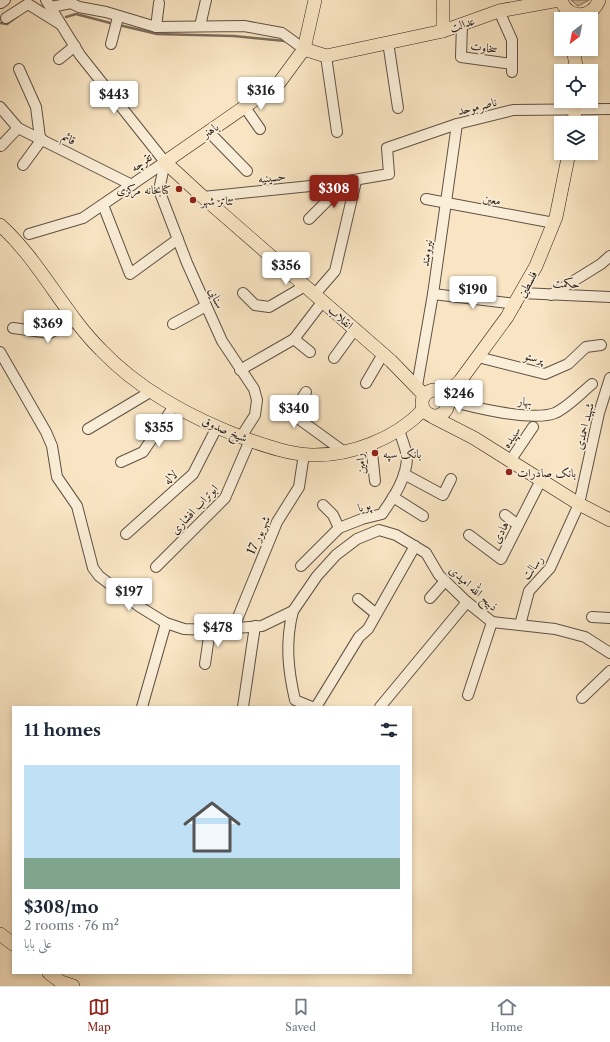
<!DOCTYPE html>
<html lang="en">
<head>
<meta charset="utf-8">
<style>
  body { margin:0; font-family:"Libre Caslon Text",Amiri,serif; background:#f2f2f3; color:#1f2937; height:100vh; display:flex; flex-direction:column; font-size:15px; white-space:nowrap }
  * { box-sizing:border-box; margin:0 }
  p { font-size:13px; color:#747a83 }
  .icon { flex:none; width:22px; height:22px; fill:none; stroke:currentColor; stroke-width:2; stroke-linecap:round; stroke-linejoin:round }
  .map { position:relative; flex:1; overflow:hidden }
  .details { position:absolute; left:12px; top:706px; width:400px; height:268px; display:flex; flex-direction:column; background:#fff; border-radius:0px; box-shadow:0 2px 6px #0003 }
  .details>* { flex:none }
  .needle { width:26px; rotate:212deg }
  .controls { position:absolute; left:554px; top:12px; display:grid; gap:8px }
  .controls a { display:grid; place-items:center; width:44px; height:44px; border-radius:0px; background:#fff; box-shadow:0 2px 6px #0003; font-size:20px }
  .price { position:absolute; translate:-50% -34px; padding:0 9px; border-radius:4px; background:#fff; color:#222; font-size:13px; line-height:26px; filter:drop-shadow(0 1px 2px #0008) }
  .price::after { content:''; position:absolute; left:50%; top:24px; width:12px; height:9px; margin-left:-6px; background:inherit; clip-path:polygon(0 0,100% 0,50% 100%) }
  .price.active { background:#8f2418; color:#fff }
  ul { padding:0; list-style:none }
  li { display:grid; align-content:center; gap:8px; height:212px; padding:0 12px }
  li span { display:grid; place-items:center; height:124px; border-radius:0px; color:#555 }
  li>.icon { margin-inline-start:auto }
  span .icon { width:72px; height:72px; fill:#fffc; stroke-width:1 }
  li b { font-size:17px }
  h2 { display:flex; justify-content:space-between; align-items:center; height:48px; padding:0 12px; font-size:17px }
  .menu { display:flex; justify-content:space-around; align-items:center; height:56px; border-top:1px solid #e0e1e3; background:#fff; font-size:11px; color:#747a83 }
  .menu a { display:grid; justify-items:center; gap:2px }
  .menu .active { color:#8f2418 }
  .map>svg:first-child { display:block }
</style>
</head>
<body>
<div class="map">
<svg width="610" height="986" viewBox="0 0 610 986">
  <rect width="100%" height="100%" fill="#f9e5c3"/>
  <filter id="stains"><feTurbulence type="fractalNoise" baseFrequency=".005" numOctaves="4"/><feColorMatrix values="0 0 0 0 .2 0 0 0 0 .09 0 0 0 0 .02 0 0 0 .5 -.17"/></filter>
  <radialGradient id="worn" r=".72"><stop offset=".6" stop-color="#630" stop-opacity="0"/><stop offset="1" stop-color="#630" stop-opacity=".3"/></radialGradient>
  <!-- park -->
  <path fill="#d6c4a6" stroke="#817260" d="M571,0H589L578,6Z"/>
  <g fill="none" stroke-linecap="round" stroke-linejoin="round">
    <!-- stream -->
    <g stroke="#7d6e5d" stroke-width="2.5">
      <path d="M66,17L76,14L114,24"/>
      <path d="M0,23L7,24L18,16"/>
      <path d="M119,25L157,34L234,36L285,41"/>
    </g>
    <!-- minor casing -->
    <g stroke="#5f5144" stroke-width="12">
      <g id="minor">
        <path d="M46,0L80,55L165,162"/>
        <path d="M1,3L5,0"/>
        <path d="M51,7L71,3L79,7L106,12L156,27L244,26L282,33L304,49"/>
        <path d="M499,11L512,40V72"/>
        <path d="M6,18L28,4L60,24"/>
        <path d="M462,24L461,57L512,64"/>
        <path d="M200,26L206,0"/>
        <path d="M156,27L159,3"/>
        <path d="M388,42L398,108"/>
        <path d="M111,44L118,17"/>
        <path d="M326,56L337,132"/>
        <path d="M59,59L75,46"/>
        <path d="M19,69L36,107L40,138"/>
        <path d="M244,106L260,129"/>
        <path d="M0,107L18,128L132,185"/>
        <path d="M208,131L247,171"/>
        <path d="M1,146L18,128"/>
        <path d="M165,162L159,190L187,263L222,341L254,389L257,400L255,415L241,437"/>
        <path d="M23,165L42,139"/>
        <path d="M203,197L330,184L389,174L387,148L457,124L513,110L610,109"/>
        <path d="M426,199L554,223"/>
        <path d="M103,205L130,274L178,239"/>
        <path d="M309,219L327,201L330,184"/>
        <path d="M29,234L83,218L165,162"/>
        <path d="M243,293L255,305L269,307L305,286"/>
        <path d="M521,293L610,297"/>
        <path d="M315,294L335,271L356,181"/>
        <path d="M433,294L516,304"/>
        <path d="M551,295L601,264L610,256"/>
        <path d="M173,324L206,306"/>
        <path d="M13,328L50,333L76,320"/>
        <path d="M294,339L310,352"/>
        <path d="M0,352L46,432L52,446L57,477L77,506L93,568L99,576L140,607L166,623L184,629L210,630L262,626L293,611L317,576L336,555L357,539L379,530L396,535L426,553L439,575L467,602L492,622L555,629L585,637L610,653"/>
        <path d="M478,357L545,374L568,364L586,347L601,345"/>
        <path d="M334,358L355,329"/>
        <path d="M240,370L294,339L323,301"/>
        <path d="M366,383L383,354"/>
        <path d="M417,386L433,294L457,124"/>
        <path d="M306,392L292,414L343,451"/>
        <path d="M448,400C471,407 532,422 555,413C568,407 580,394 592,384"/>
        <path d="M88,429L150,392"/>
        <path d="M371,443L375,481"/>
        <path d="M510,461L533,427"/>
        <path d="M121,462L143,452L174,406"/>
        <path d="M404,474L443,495L451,479"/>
        <path d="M393,497L423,516"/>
        <path d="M323,505L333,515L339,528"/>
        <path d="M505,515L518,525"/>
        <path d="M126,534L193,474L217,427"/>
        <path d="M469,535L501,559L541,480"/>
        <path d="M301,566L339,528L362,519L382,514C393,498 407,478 407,457C406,448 401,438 399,429"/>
        <path d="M156,567L225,498L250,440"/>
        <path d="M430,598L445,581"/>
        <path d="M358,599L375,613"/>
        <path d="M293,611C285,642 288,670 295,700L312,707"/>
        <path d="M592,617L610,618"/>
        <path d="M520,625L529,591L550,568L579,504L599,413L610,378"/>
        <path d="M234,627L277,522L299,487L304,454"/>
        <path d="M205,664L210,630"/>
        <path d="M468,695L492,622"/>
        <path d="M582,698L610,671"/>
        <path d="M142,707L166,623"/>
        <path d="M243,707L255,626"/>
        <path d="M316,707L359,637L368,629L415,546"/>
        <path d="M380,707L467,602"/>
      </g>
    </g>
    <!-- major casing -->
    <g stroke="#2c201a" stroke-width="14">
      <g id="major">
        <path d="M315,0L304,49L279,83L165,162L203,197L391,361L424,395"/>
        <path d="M443,0V31"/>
        <path d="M561,0C568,20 592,19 599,0"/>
        <path d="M304,49L326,56L443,31L499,11L559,0"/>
        <path d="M573,49L577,71"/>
        <path d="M574,123L576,101"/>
        <path d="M0,225C40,261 63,312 101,350C141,392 195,420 249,440C269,447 290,454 311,455C351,456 395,439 423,410"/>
        <circle cx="435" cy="403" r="13"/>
        <path d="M445,395L460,381L507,317L536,266L556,217L569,153"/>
        <path d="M433,417L474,438L579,504L610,520"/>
        <path d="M0,934L13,944"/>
        <path d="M49,973L61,982L73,986"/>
      </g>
    </g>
    <!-- minor -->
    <use href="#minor" stroke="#fbeed8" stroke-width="10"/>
    <!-- major -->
    <use href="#major" stroke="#f9e5c3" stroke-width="13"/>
  </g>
  <!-- markers -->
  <g fill="#8f2418" stroke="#fbeed8" stroke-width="1.5">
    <circle cx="179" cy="189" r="4"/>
    <circle cx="193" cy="200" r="4"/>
    <circle cx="375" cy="453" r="4"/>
    <circle cx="509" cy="472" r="4"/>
  </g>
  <g text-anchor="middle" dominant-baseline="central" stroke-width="3.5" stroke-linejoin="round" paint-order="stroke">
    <!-- street labels -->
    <g font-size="12" fill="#2c201a" stroke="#fbeed8">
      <text transform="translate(462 24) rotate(-20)">عدالت</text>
      <text transform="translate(484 47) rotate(8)">سخاوت</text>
      <text transform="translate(477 106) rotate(-14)">ناصرموحد</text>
      <text transform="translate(210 130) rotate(-35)">باهنر</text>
      <text transform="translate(69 138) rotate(26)">قائم</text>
      <text transform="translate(141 162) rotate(-35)">تقرچه</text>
      <text transform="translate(272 177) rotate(-6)">حسینیه</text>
      <text transform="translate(492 199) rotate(10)">معین</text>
      <text transform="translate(426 253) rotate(-82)">نیرومند</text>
      <text transform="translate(566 283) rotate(2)">حکمت</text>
      <text transform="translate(527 284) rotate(-61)">فلسطین</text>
      <text transform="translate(217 298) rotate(66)">سنایی</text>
      <text transform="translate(341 317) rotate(41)">انقلاب</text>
      <text transform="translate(534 357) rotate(13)">پرستو</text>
      <text transform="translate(525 401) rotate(7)">بهار</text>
      <text transform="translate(584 426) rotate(-76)">شهید احمدی</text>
      <text transform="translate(225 429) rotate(23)">شیخ صدوق</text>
      <text transform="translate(511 437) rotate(-56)">سپیده</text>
      <text transform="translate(360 464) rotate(-96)">رامین</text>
      <text transform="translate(170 477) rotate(-42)">لاله</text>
      <text transform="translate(364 506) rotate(-15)">پویا</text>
      <text transform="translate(194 509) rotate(-47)">ابوتراب افشاری</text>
      <text transform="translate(500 532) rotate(-63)">هادی</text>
      <text transform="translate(258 535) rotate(-66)">17 شهریور</text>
      <text transform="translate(532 567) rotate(-52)">رسالت</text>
      <text transform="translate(474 588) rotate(42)">ذبیح الله امیدی</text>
    </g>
    <!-- poi labels -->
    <g font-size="12" fill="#2c201a" stroke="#fbeed8" text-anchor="start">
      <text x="171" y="189" text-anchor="end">کتابخانه مرکزی</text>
      <text x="201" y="200">تئاتر شهر</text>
      <text x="383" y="453">بانک سپه</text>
      <text x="517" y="472">بانک صادرات</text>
    </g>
  </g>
  <rect width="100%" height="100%" filter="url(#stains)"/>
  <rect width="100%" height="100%" fill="url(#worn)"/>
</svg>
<div class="controls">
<a><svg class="needle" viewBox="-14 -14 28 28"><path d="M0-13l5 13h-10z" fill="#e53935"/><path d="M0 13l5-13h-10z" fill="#747a83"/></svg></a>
<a><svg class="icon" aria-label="locate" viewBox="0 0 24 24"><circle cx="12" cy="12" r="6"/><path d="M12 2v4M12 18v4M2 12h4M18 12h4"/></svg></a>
<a><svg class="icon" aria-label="layers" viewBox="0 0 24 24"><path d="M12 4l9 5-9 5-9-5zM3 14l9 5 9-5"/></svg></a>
</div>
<b class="price" style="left:261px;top:111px">$316</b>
<b class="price" style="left:114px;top:115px">$443</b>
<b class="price active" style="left:334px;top:209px">$308</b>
<b class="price" style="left:286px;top:286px">$356</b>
<b class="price" style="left:473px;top:310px">$190</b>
<b class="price" style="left:48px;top:344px">$369</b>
<b class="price" style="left:459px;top:414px">$246</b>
<b class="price" style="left:294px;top:429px">$340</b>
<b class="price" style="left:159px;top:448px">$355</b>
<b class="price" style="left:129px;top:612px">$197</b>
<b class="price" style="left:218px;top:648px">$478</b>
<section class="details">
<h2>11 homes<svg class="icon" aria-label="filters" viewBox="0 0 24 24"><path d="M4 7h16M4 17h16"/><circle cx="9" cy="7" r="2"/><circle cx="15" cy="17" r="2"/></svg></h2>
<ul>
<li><span style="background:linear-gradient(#bfe0f5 75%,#7fa58c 0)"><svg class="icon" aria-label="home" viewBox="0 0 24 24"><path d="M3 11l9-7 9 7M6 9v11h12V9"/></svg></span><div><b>$308/mo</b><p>2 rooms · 76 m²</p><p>علی بابا</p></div></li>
</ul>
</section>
</div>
<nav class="menu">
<a class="active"><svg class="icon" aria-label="map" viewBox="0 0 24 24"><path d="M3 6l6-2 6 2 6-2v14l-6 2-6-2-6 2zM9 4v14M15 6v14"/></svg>Map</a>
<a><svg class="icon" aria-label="saved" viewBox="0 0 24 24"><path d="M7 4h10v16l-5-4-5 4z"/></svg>Saved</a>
<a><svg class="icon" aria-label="home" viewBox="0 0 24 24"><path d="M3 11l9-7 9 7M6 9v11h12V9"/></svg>Home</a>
</nav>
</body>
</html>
